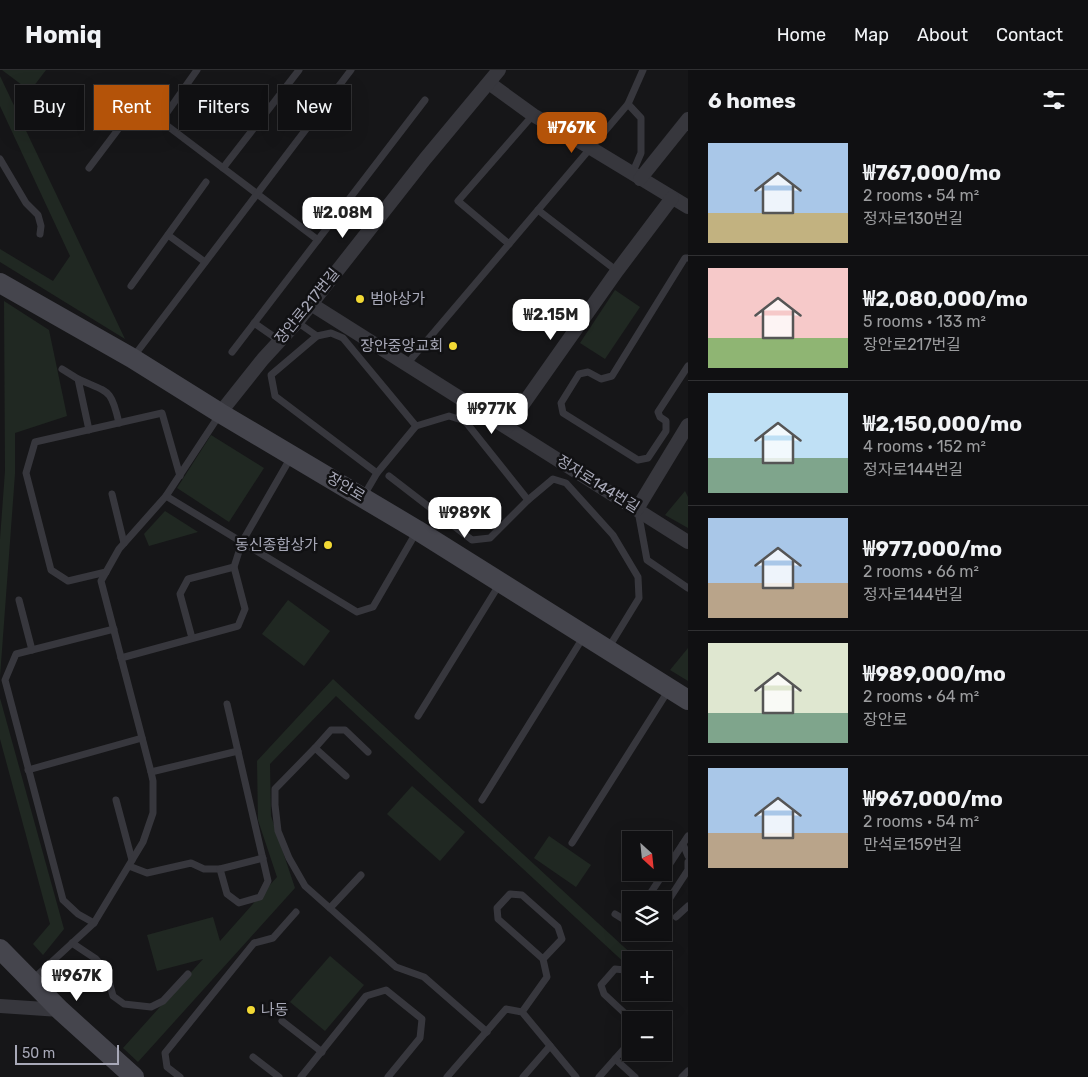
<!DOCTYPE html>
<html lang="en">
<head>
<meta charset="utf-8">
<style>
  body { margin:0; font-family:Rubik,"Noto Sans KR",sans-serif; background:#1e1e20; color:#f1f3f6; height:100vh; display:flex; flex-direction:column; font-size:19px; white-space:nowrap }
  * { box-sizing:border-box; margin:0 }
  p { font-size:16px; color:#9c9d9f }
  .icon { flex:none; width:28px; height:28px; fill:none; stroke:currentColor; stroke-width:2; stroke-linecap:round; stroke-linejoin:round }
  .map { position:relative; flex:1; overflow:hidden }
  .drawer { display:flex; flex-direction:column; background:#101012; width:400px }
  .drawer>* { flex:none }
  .hud { position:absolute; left:15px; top:15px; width:475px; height:45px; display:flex; gap:10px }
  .needle { width:32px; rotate:153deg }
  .controls { position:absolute; left:622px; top:761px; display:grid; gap:10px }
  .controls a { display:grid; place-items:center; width:50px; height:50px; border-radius:0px; background:#101012; box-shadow:0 5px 20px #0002,0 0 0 1px #303032; font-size:25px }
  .scale { position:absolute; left:15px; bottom:12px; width:104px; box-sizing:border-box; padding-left:5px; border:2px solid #a8a9b8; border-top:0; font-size:14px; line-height:18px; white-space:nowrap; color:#a8a9b8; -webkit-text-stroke:4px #111113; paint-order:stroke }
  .price { position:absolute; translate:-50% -42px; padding:0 11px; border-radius:10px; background:#fff; color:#222; font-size:16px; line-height:32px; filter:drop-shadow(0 1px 2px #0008) }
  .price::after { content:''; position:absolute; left:50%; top:30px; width:15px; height:11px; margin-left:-8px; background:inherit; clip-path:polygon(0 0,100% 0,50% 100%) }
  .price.active { background:#b45309; color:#fff }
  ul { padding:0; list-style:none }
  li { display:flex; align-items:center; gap:15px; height:125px; padding:0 20px }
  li+li { border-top:1px solid #303032 }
  li span { display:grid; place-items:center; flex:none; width:140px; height:100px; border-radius:0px; color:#555 }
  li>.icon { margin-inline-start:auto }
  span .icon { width:60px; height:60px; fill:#fffc; stroke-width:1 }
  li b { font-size:21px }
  h2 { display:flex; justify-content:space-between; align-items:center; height:60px; padding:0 20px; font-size:21px }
  .chip { padding:0 18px; border-radius:0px; background:#101012; box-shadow:0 5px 20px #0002,0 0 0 1px #303032; font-size:18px; line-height:45px }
  .chip.active { background:#b45309; color:#fff }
  header { display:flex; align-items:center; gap:30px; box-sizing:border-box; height:70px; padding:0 25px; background:#101012; border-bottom:1px solid #303032 }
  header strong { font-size:24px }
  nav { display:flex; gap:28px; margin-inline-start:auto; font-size:18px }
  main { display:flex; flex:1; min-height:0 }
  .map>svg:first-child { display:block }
</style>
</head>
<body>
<header>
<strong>Homiq</strong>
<nav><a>Home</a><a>Map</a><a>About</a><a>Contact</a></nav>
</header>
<main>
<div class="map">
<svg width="688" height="1007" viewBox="0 0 688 1007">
  <rect width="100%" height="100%" fill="#161618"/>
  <!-- green -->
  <g fill="#202822">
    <path d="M2,0H46L30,21Z"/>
    <path d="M0,6L125,269L0,192V179L53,211L70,186L0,36Z"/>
    <path d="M615,220L640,237L605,289L580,273Z"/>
    <path d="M4,231L49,260L67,346L15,363V404L0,607V469L5,401Z"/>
    <path d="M211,365L264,398L229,452L177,418Z"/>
    <path d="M685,421L688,427V458L665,445Z"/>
    <path d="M165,441L198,462L149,476L144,464Z"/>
    <path d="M288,530L330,561L304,596L262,564Z"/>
    <path d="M688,578V611L670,600Z"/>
    <path d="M333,609L636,888L634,890H631L629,897L336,626L270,694L271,746L295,818L138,992L123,978L203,889L157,901L147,865L213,847L220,871L277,807L258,750L257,691Z"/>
    <path d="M0,628L64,859L43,885L33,874L50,854L0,669Z"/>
    <path d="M412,716L465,762L440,791L387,744Z"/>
    <path d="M549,766L591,795L576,817L534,788Z"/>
    <path d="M330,886L364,915L325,961L290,932Z"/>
  </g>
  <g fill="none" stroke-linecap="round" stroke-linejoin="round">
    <!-- lane -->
    <g stroke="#37373d" stroke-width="7">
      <path d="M197,0L161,51L223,98"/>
      <path d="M299,0L223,98L318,170"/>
      <path d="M628,34L641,48V83L632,104"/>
      <path d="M533,45L458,131L509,174L628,34L643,0"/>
      <path d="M0,89L26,133L38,145L41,156L40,164"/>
      <path d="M89,98L132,41L144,38L161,51"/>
      <path d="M538,140L617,201"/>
      <path d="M168,165L205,192"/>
      <path d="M688,188H685L612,306L601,309L588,302L579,304L561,333L563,343L638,390L648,388L666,361V351L660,347L658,342L688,296"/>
      <path d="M131,216L206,112"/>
      <path d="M297,252L317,266L331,263L343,268L416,356"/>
      <path d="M254,253L280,271"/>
      <path d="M317,266L271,305L275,326L377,403"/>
      <path d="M232,282L425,30"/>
      <path d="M134,286L351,0"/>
      <path d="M407,294L509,174"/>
      <path d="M62,299L78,309"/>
      <path d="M89,360L78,309C109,323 111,318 119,353"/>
      <path d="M389,406L472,470L490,468L528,430L553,409L566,413L613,465L638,507L639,528L609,577"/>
      <path d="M112,424L124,473"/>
      <path d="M166,426L357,542L373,537L417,461"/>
      <path d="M363,427L377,403L416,356L449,346L465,351L528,430"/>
      <path d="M638,441L647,490L688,518"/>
      <path d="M106,502L68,511L51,500L26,403L35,372L162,343L180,406"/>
      <path d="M19,530L32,580"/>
      <path d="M192,568L180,524L188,509L234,497"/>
      <path d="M121,588L238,556L245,539L234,497L242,472L291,387"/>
      <path d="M418,646L499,515"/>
      <path d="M315,678L331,660H345L368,682"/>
      <path d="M28,700L142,668"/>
      <path d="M151,702L238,681"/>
      <path d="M346,706L315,678L275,719V735L278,761L289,788L305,816L396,897L424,907L487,962"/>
      <path d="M116,730L132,790"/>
      <path d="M482,730L584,566"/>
      <path d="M572,773L668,621"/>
      <path d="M683,774L688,786"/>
      <path d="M129,796L147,803L191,793L204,799H220L227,824L239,833L260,827L268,811L227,634"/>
      <path d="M220,799L263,788"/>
      <path d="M646,830L688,766"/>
      <path d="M664,837L688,800V792"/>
      <path d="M330,838L361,805"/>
      <path d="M615,844L631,854"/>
      <path d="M676,847L688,836"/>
      <path d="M94,853L78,844L63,830L5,610L16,584L114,559"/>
      <path d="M72,873L96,889L106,900L113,926L124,934L151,937L163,931L188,904"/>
      <path d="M631,905L625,900L615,899L601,915L604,924L632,950"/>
      <path d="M32,910L94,853L143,772L153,743V711L151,702L101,511L119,479L166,426L220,344"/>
      <path d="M522,942L547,907L543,889L498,849L497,838L510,824L522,825L558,857L562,869L543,889"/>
      <path d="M282,951L322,982"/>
      <path d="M253,987L279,1007"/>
      <path d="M615,989L635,1007"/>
      <path d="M180,1007L167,997L165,983L254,873L273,868L296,842"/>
      <path d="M301,1007L366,926L386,920L422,949L420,968L388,1007"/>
      <path d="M447,1007L506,939L522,942L576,1007"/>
      <path d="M523,1007L550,976"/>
      <path d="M599,1007L631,971"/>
      <path d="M682,1007L688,1001"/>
    </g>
    <!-- street -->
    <g stroke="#37373d" stroke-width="14">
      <path d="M489,13L533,45L589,77L688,137"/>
      <path d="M640,109L688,49"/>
      <path d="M311,234L688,472"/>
      <path d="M220,343L263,289L297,252L425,89L499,0"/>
      <path d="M507,357L617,201L672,128"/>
      <path d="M637,439L688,355"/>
      <path d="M0,936L60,940"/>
    </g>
    <!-- secondary -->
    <g stroke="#45454d" stroke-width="20">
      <path d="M0,213L132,288L220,343L417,460L688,630"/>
      <path d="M0,879L60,940L134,1007"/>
    </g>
  </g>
  <!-- markers -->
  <g fill="#f2d934" stroke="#111113" stroke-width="2">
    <circle cx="360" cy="229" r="5"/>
    <circle cx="453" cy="276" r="5"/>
    <circle cx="328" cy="475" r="5"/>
    <circle cx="251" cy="940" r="5"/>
  </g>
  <g text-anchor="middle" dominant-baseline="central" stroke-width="5" stroke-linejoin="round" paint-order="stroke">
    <!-- poi labels -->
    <g font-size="15" fill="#a8a9b8" stroke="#111113" text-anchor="start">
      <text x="370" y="229">범야상가</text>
      <text x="443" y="276" text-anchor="end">장안중앙교회</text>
      <text x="318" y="475" text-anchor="end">동신종합상가</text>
      <text x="261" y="940">나동</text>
    </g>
    <!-- street labels -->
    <g font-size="15" fill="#a8a9b8" stroke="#111113">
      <text transform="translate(307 236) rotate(-51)">장안로217번길</text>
      <text transform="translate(598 414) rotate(32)">정자로144번길</text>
      <text transform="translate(346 417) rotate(31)">장안로</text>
    </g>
  </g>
</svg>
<div class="controls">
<a><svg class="needle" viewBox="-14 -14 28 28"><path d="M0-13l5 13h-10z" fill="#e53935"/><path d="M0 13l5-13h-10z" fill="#9c9d9f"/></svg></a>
<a><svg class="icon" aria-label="layers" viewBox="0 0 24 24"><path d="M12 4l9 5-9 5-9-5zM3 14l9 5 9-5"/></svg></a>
<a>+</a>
<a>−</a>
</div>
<div class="scale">50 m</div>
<b class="price active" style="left:572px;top:84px">₩767K</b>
<b class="price" style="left:343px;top:169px">₩2.08M</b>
<b class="price" style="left:551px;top:271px">₩2.15M</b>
<b class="price" style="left:492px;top:365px">₩977K</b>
<b class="price" style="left:465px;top:469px">₩989K</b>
<b class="price" style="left:77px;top:932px">₩967K</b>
<div class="hud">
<a class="chip">Buy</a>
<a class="chip active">Rent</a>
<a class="chip">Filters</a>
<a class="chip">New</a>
</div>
</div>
<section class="drawer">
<h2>6 homes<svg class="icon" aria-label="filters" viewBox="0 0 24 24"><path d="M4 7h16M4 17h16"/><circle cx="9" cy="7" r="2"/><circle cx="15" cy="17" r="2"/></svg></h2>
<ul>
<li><span style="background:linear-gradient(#a9c7e8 70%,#c2b280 0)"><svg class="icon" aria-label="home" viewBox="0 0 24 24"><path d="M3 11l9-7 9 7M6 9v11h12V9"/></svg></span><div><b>₩767,000/mo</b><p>2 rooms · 54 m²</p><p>정자로130번길</p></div></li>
<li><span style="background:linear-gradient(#f6c9c9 70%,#8fb573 0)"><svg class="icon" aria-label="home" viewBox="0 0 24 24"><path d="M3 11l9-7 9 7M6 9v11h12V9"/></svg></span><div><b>₩2,080,000/mo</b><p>5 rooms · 133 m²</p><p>장안로217번길</p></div></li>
<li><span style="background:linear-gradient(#bfe0f5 65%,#7fa58c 0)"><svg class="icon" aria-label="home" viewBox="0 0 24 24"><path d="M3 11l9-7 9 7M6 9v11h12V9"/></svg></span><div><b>₩2,150,000/mo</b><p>4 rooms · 152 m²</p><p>정자로144번길</p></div></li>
<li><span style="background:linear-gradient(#a9c7e8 65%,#b9a48a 0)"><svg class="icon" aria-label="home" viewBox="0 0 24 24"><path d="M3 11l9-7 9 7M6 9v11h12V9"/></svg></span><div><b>₩977,000/mo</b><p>2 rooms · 66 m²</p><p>정자로144번길</p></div></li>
<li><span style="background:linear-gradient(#dfe7d0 70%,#7fa58c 0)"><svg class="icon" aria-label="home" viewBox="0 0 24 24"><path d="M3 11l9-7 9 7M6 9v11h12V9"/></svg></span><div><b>₩989,000/mo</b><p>2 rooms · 64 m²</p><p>장안로</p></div></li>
<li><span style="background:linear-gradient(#a9c7e8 65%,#b9a48a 0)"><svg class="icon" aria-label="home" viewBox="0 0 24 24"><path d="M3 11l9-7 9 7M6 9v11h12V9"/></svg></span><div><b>₩967,000/mo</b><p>2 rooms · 54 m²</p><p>만석로159번길</p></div></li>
</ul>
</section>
</main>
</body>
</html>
